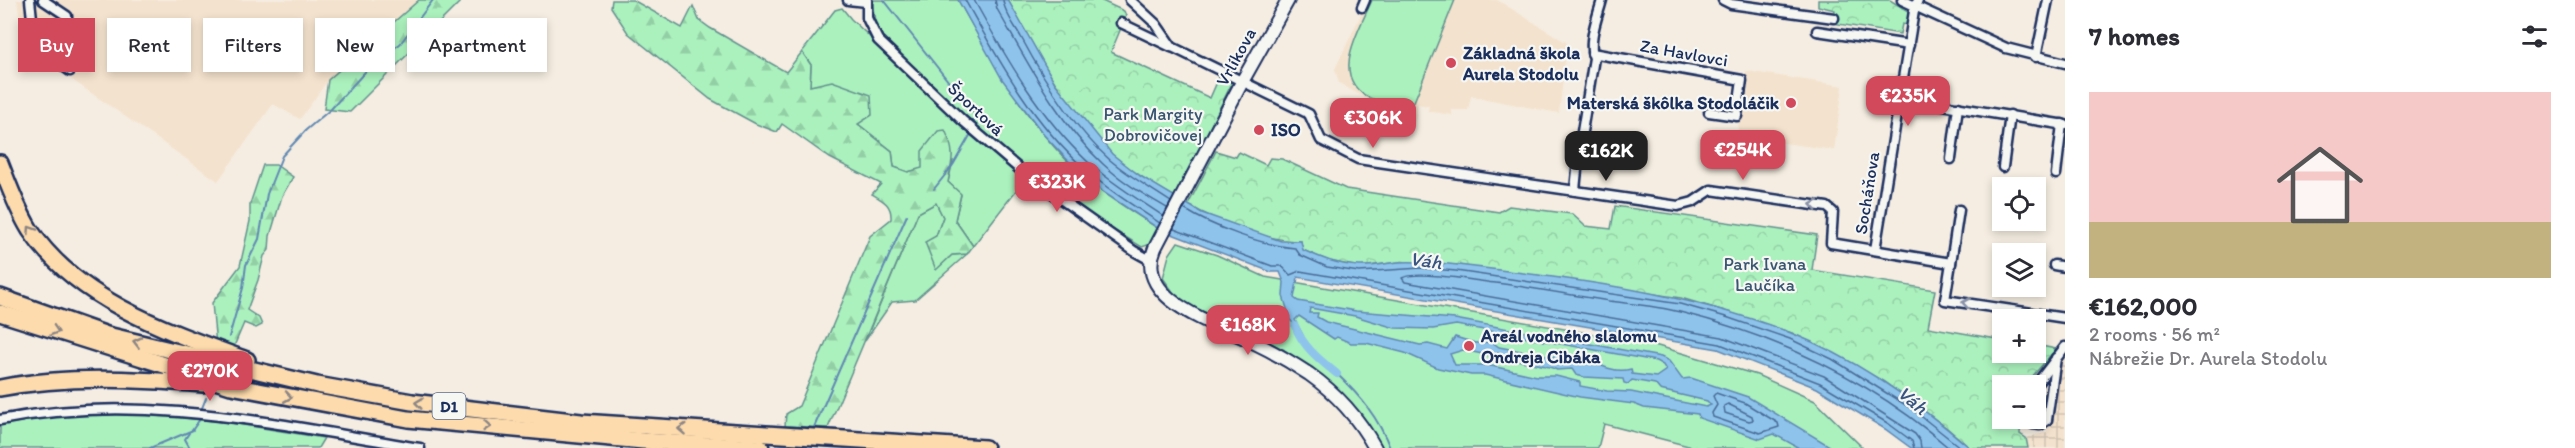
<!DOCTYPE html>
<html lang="en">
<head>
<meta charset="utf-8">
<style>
  body { margin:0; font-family:Itim,sans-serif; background:#f2f2f3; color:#2b2b33; height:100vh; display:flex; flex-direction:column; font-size:22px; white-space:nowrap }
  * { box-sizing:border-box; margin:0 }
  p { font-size:20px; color:#7c7c81 }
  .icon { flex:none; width:33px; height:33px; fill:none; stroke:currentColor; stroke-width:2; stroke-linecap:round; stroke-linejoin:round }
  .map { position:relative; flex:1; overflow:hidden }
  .side { display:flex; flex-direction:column; background:#fff; width:510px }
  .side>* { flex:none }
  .top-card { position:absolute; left:18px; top:18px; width:570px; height:54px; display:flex; gap:12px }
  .fabs { position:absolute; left:1992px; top:177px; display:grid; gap:12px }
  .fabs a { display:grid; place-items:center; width:54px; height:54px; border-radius:0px; background:#fff; box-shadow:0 3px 9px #0003; font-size:30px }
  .price { position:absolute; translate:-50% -51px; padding:0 14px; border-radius:12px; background:#d1495b; color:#fff; font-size:20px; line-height:39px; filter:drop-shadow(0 2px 3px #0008) }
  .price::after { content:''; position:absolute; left:50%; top:36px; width:18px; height:14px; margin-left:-9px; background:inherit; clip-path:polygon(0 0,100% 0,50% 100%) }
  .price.current { background:#222; color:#fff }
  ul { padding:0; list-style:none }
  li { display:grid; align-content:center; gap:12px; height:318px; padding:0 24px }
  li+li { border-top:2px solid #e1e1e2 }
  li span { display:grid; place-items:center; height:186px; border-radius:0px; color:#555 }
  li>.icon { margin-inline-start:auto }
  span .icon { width:108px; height:108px; fill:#fffc; stroke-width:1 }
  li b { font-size:26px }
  h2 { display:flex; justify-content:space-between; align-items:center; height:72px; padding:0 24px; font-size:26px }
  .pill { padding:0 21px; border-radius:0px; background:#fff; box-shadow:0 3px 9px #0003; font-size:21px; line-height:54px }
  .pill.current { background:#d1495b; color:#fff }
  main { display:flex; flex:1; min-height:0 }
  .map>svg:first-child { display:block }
</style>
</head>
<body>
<main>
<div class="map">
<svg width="2065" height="448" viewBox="0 0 2065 448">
  <defs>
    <pattern id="industrial-grid" width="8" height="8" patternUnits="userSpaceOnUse" patternTransform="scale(1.5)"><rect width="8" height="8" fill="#f3e2cd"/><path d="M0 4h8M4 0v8" fill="none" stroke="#d0c2b2"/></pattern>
    <pattern id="forest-firs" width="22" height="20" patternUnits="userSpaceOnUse" patternTransform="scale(1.5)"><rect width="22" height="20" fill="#abf1bd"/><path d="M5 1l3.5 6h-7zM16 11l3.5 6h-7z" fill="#93cfa5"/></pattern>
    <pattern id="park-crowns" width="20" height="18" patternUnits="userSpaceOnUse" patternTransform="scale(1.5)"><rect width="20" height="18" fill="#abf1bd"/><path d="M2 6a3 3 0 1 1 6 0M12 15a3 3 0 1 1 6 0" fill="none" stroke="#93cfa5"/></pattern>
  </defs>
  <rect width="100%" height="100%" fill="#f5ede1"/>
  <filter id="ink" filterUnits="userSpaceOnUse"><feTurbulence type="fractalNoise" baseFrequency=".0167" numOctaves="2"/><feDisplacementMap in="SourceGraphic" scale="12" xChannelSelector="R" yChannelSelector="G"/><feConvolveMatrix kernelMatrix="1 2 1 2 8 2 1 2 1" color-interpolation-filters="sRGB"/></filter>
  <g filter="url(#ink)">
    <!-- built -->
    <g fill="#f3e2cd">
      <path d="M17,0H419L328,80L300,119L273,104L218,181L25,47Z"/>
      <path d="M1368,0H1497L1567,43L1559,113L1471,96L1468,110H1452V115L1428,111L1429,106L1418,104L1414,126L1339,83L1335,69Z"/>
      <path d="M1746,71L1843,86L1834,150L1737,136Z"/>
    </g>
    <!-- industrial -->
    <path fill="url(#industrial-grid)" d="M2065,353V448H2028L2026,438L2047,432L2060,360Z"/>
    <!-- grass -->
    <g fill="#abf1bd" stroke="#63908e" stroke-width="1.5">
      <path d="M872,0H958C993,62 1027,125 1080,173C1104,195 1132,211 1159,229L1151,244L1142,247L1092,217L1029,172L968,120L883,40L876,30Z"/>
      <path d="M1372,0H1455L1407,119L1399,116L1406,98C1393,103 1379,104 1366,96C1330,74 1360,29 1372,0Z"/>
      <path d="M842,8L851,19L990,150L1025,179L973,246L955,220L961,195L948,182L953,161L908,172L894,167L892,151L810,86L811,65L802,52L835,10Z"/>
      <path d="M936,203L943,217L936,236V269L952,255L967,254L915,300L892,302L865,341L918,213Z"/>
      <path d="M1178,242L1217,255L1265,277L1651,344L1757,375L1815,401L1863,448H1696L1604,424L1598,448H1380L1307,367L1283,349L1179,300L1163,278L1169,255Z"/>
      <path d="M144,414L225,422L324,438L318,448H0V425L61,416Z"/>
    </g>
    <!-- forest -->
    <g fill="url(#forest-firs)" stroke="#63908e" stroke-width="1.5">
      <path d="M419,0H462L350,112L324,109L328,80Z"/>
      <path d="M612,0H633L682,28L693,6L699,20L710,28L786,72L802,52L811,65L810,86L832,81L871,95L872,115L858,124L892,151L894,167L908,172L922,168V151L938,131L945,130C955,151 953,159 948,182L961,194L955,220L973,246L967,254L952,255L936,270L925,242L936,236L943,217L936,203L918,213L828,428L785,426L786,414L799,406L870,236L891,219C892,205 884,201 872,194L881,184L830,158L782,124L777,132L756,124L710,99L628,33L611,7Z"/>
      <path d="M263,165H276L293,177L282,196L270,236L269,250L264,256L258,280L247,310L259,318L262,325L256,328L244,323L232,351L216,345L212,303L240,266L250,221V204Z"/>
    </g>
    <!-- park -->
    <g fill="url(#park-crowns)" stroke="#63908e" stroke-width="1.5">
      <path d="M1008,0H1100L1124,11L1126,16L1111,52L1210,98L1221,73L1231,80V85L1175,197C1154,185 1133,172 1114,156C1070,117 1036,51 1008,0Z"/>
      <path d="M1818,0H1890L1908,11V25L1902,24L1900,34L1832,23L1835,10L1818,6Z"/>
      <path d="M1356,106L1379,117L1370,136L1347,126Z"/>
      <path d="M1216,151L1236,157L1239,152L1266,165L1270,158L1282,159L1346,189L1499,212L1509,206L1572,214L1585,226L1611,229L1615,206L1817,235L1812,270L1935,290L1928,327L2002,340V352H2036V345L2056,349L2025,385L2002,386V418L2021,419L2020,434L2026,438L2028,448H1970L1947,428L1884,382L1835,354L1792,333L1728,312L1681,298L1457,265L1399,262L1360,267L1329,261L1302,250L1301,241C1266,241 1218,222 1188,205Z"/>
    </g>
    <!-- water -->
    <path fill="#8ec4ec" stroke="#6088b3" stroke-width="1.5" fill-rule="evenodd" d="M958,0H1008L1055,83L1112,154L1140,176L1202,213L1281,241H1301L1303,250C1321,258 1338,265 1359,266C1372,267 1386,263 1399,262C1419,261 1439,263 1458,265C1569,278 1687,292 1791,333C1857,359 1917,402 1970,448H1911L1885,429L1817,388L1718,349L1298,277L1294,298L1298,301L1356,311L1455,319L1661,357L1669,361L1682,379L1691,378L1748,397L1833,448H1799L1774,434L1760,439L1699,418L1698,414L1644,408L1634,404L1580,397L1485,375H1471L1438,368L1405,353L1366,343H1351L1337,337L1334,339L1299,316L1295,320L1303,335L1296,334L1292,322L1288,318L1289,315L1283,296L1284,282L1280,272H1271L1159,229L1100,190L1078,171L1044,135L1002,79ZM1310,308L1355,316L1395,328L1433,329L1456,325L1656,361L1663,365L1666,370L1656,377L1632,374L1631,369C1614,374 1598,364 1584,358C1570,360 1571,363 1559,351L1553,357L1499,347L1492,342L1475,343L1455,337L1447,349L1428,344L1420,345L1326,322L1317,317L1318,313H1309ZM1463,350L1492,356L1498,352C1514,364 1540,361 1557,370L1572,369L1576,375L1584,377L1623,379L1624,383L1628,384L1632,380L1655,384L1660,390L1707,401L1711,405L1706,407L1631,392L1607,391L1580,386V382L1556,376H1537L1487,365H1455L1450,354Z"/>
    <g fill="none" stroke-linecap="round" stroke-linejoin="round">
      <!-- shore -->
      <g stroke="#496b97" stroke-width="1.5">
        <path d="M965,0C999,61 1032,122 1085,169C1108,190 1134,206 1160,223"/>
        <path d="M974,0C1006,58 1039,116 1088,162C1111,183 1138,199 1163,216"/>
        <path d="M995,0L997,9C1028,63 1057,121 1103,164C1122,182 1145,195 1167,208"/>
        <path d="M1003,0C1004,12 1015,26 1021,37C1043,78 1075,129 1110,160C1129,176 1150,188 1171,202"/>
        <path d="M1184,209C1213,227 1261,245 1295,248L1300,255L1327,267L1359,272L1421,268L1456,271L1680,304L1726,317L1790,339L1832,359L1912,409L1961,448"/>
        <path d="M1174,229L1272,266H1282L1290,275L1300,271L1720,344L1820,383L1889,424L1912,441L1914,448"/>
        <path d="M1716,393L1745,403L1778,423L1779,427L1760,433L1713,417L1712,413L1717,405L1713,396Z"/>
        <path d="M1728,404L1752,416L1753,420L1749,421L1725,413L1724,406Z"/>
        <path d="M1921,448L1920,441L1915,434L1824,376L1722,337L1405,282L1402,278C1417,270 1477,281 1496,283C1534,288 1571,295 1609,301C1632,304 1657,306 1680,312C1779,337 1872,381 1949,448"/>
      </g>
      <!-- stream -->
      <g stroke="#6088b3" stroke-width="2">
        <path d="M884,0L975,115L973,126"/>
        <path d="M934,189L953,165L972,132"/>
        <path d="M229,337L243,288L246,265L259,239L267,194L282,156L306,130L331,109L375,61L400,44L433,0"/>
        <path d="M1337,374C1361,397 1378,417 1390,448"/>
        <path d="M202,408L206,398"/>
        <path d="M193,429L200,419"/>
        <path d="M812,432L907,215"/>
        <path d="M189,433L185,439L190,448"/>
        <path d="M150,448L193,430"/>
      </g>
      <!-- canal -->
      <path stroke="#8ec4ec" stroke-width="8" d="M1295,326C1303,347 1320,360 1337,374"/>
      <!-- street casing -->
      <g stroke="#1b2f5e" stroke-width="13">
        <g id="street">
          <path d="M30,0L34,37L38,48L70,71L67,16L43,0"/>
          <path d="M848,0L866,2"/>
          <path d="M867,0V18L878,40L962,120L1024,173L1134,251L1152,261"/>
          <path d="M1130,0L1156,24L1172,47L1309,114L1321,140L1358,159L1678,206L1693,202L1711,190L1820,206L1827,207L1833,212L1831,243L1951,263L1945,300L2065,318"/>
          <path d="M1723,0L1731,4L1834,18"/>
          <path d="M1902,0L2006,48L2065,63"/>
          <path d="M1362,7L1365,0"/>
          <path d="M1121,23L1171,47"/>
          <path d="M1817,31L1909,45"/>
          <path d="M1592,53L1742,80L1737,116L1709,112"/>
          <path d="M2036,57L2048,0"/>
          <path d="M1900,98L2065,125"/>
          <path d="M1951,159L1958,107"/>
          <path d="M2003,167L2010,115"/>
          <path d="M2056,174L2062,124"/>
          <path d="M1575,190L1579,150L1594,58C1587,42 1598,16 1602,0"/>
          <path d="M1875,250L1914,11L1918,0"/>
          <path d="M1951,263L1959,210"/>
          <path d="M2054,265L2065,267"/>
          <path d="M2035,386L2065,347"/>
          <path d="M2026,418L2033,424L2040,425L2047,420L2056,358"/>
          <path d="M0,420C142,392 279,425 420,448"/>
        </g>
      </g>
      <!-- secondary casing -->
      <g stroke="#1b2f5e" stroke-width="16">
        <path id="secondary" d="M1288,0L1243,80L1155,248C1132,301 1220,325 1253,342C1272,351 1291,362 1309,374C1336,393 1359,419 1375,448"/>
      </g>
      <!-- highway casing -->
      <g stroke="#1b2f5e" stroke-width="20">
        <g id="highway">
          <path d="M0,163C9,186 17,209 30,230C77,301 170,332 247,360"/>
          <path d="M0,297L107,335L317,385L412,402L581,422L985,448"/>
          <path d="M0,313L231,386L408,419L643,441L761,448"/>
          <path d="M0,388C67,375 136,379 203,384"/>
        </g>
      </g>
      <!-- street -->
      <use href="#street" stroke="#f6f6f2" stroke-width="8"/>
      <!-- secondary -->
      <use href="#secondary" stroke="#f6f6f2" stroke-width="12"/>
      <!-- highway -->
      <use href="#highway" stroke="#fddbac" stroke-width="15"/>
    </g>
    <!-- one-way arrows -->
    <defs><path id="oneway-chevron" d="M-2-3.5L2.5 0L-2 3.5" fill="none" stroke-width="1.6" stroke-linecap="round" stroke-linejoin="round" transform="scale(1.5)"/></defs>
    <g stroke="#8892a8">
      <use href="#oneway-chevron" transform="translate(1814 205) rotate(-171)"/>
      <use href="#oneway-chevron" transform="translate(1966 303) rotate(-171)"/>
    </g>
    <g stroke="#8c8585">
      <use href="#oneway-chevron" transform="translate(31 230) rotate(-124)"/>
      <use href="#oneway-chevron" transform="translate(55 331) rotate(18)"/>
      <use href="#oneway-chevron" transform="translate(137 342) rotate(-166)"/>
      <use href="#oneway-chevron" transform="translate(288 397) rotate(10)"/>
      <use href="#oneway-chevron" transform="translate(419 403) rotate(-173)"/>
      <use href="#oneway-chevron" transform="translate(487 426) rotate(5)"/>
      <use href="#oneway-chevron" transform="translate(682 429) rotate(-176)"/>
    </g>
  </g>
  <!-- markers -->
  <g fill="#d1495b" stroke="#f6f6f2" stroke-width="2">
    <circle cx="1451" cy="63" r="6"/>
    <circle cx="1791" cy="103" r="6"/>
    <circle cx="1259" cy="130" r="6"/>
    <circle cx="1469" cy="346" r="6"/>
  </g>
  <g text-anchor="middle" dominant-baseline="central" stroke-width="4.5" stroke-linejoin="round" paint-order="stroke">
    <!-- shield labels -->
    <rect fill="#f6f6f2" stroke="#5d6b8a" stroke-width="1.5" x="432.5" y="393" width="33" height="26" rx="4.5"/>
    <g font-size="16" font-weight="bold" fill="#1b2f5e">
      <text x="449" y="406">D1</text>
    </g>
    <!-- poi labels -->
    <g font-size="18" font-weight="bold" fill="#1b2f5e" stroke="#f6f6f2" text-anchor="start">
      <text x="1463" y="53">Základná škola<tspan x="1463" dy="21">Aurela Stodolu</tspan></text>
      <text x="1779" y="103" text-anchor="end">Materská škôlka Stodoláčik</text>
      <text x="1271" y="130">ISO</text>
      <text x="1481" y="336">Areál vodného slalomu<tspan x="1481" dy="21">Ondreja Cibáka</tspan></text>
    </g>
    <!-- street labels -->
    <g font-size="18" fill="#1b2f5e" stroke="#f6f6f2">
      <text transform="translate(1684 53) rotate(10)">Za Havlovci</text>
      <text transform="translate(1236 57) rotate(-61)">Vrlíkova</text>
      <text transform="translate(976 109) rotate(43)">Športová</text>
      <text transform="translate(1867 193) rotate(-81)">Socháňova</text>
    </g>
    <!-- park labels -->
    <g font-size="18" fill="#385671" stroke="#f6f6f2">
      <text x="1153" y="114">Park Margity<tspan x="1153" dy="21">Dobrovičovej</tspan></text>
      <text x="1765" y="264">Park Ivana<tspan x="1765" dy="21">Laučíka</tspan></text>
    </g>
    <!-- water labels -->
    <g font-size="20" font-style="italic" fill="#385482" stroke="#f6f6f2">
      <text transform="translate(1426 260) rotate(8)">Váh</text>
      <text transform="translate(1913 400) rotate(40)">Váh</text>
    </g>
  </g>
</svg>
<div class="fabs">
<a><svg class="icon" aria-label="locate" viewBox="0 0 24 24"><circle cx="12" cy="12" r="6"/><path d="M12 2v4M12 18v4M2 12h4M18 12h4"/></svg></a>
<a><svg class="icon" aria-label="layers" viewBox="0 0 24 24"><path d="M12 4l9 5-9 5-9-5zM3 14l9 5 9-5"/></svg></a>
<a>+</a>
<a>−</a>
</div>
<b class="price" style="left:1908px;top:127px">€235K</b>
<b class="price" style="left:1373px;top:149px">€306K</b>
<b class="price" style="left:1743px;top:181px">€254K</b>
<b class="price current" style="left:1606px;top:182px">€162K</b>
<b class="price" style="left:1057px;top:213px">€323K</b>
<b class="price" style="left:1248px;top:356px">€168K</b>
<b class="price" style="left:210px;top:402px">€270K</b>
<div class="top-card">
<a class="pill current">Buy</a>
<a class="pill">Rent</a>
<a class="pill">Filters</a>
<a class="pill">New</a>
<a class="pill">Apartment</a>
</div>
</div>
<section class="side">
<h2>7 homes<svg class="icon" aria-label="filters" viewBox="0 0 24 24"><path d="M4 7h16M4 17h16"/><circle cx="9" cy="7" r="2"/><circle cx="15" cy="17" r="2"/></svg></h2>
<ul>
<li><span style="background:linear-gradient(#f6c9c9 70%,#c2b280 0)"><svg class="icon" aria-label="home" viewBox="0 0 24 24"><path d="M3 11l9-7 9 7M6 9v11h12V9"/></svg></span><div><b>€162,000</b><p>2 rooms · 56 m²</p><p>Nábrežie Dr. Aurela Stodolu</p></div></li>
</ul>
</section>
</main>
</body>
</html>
